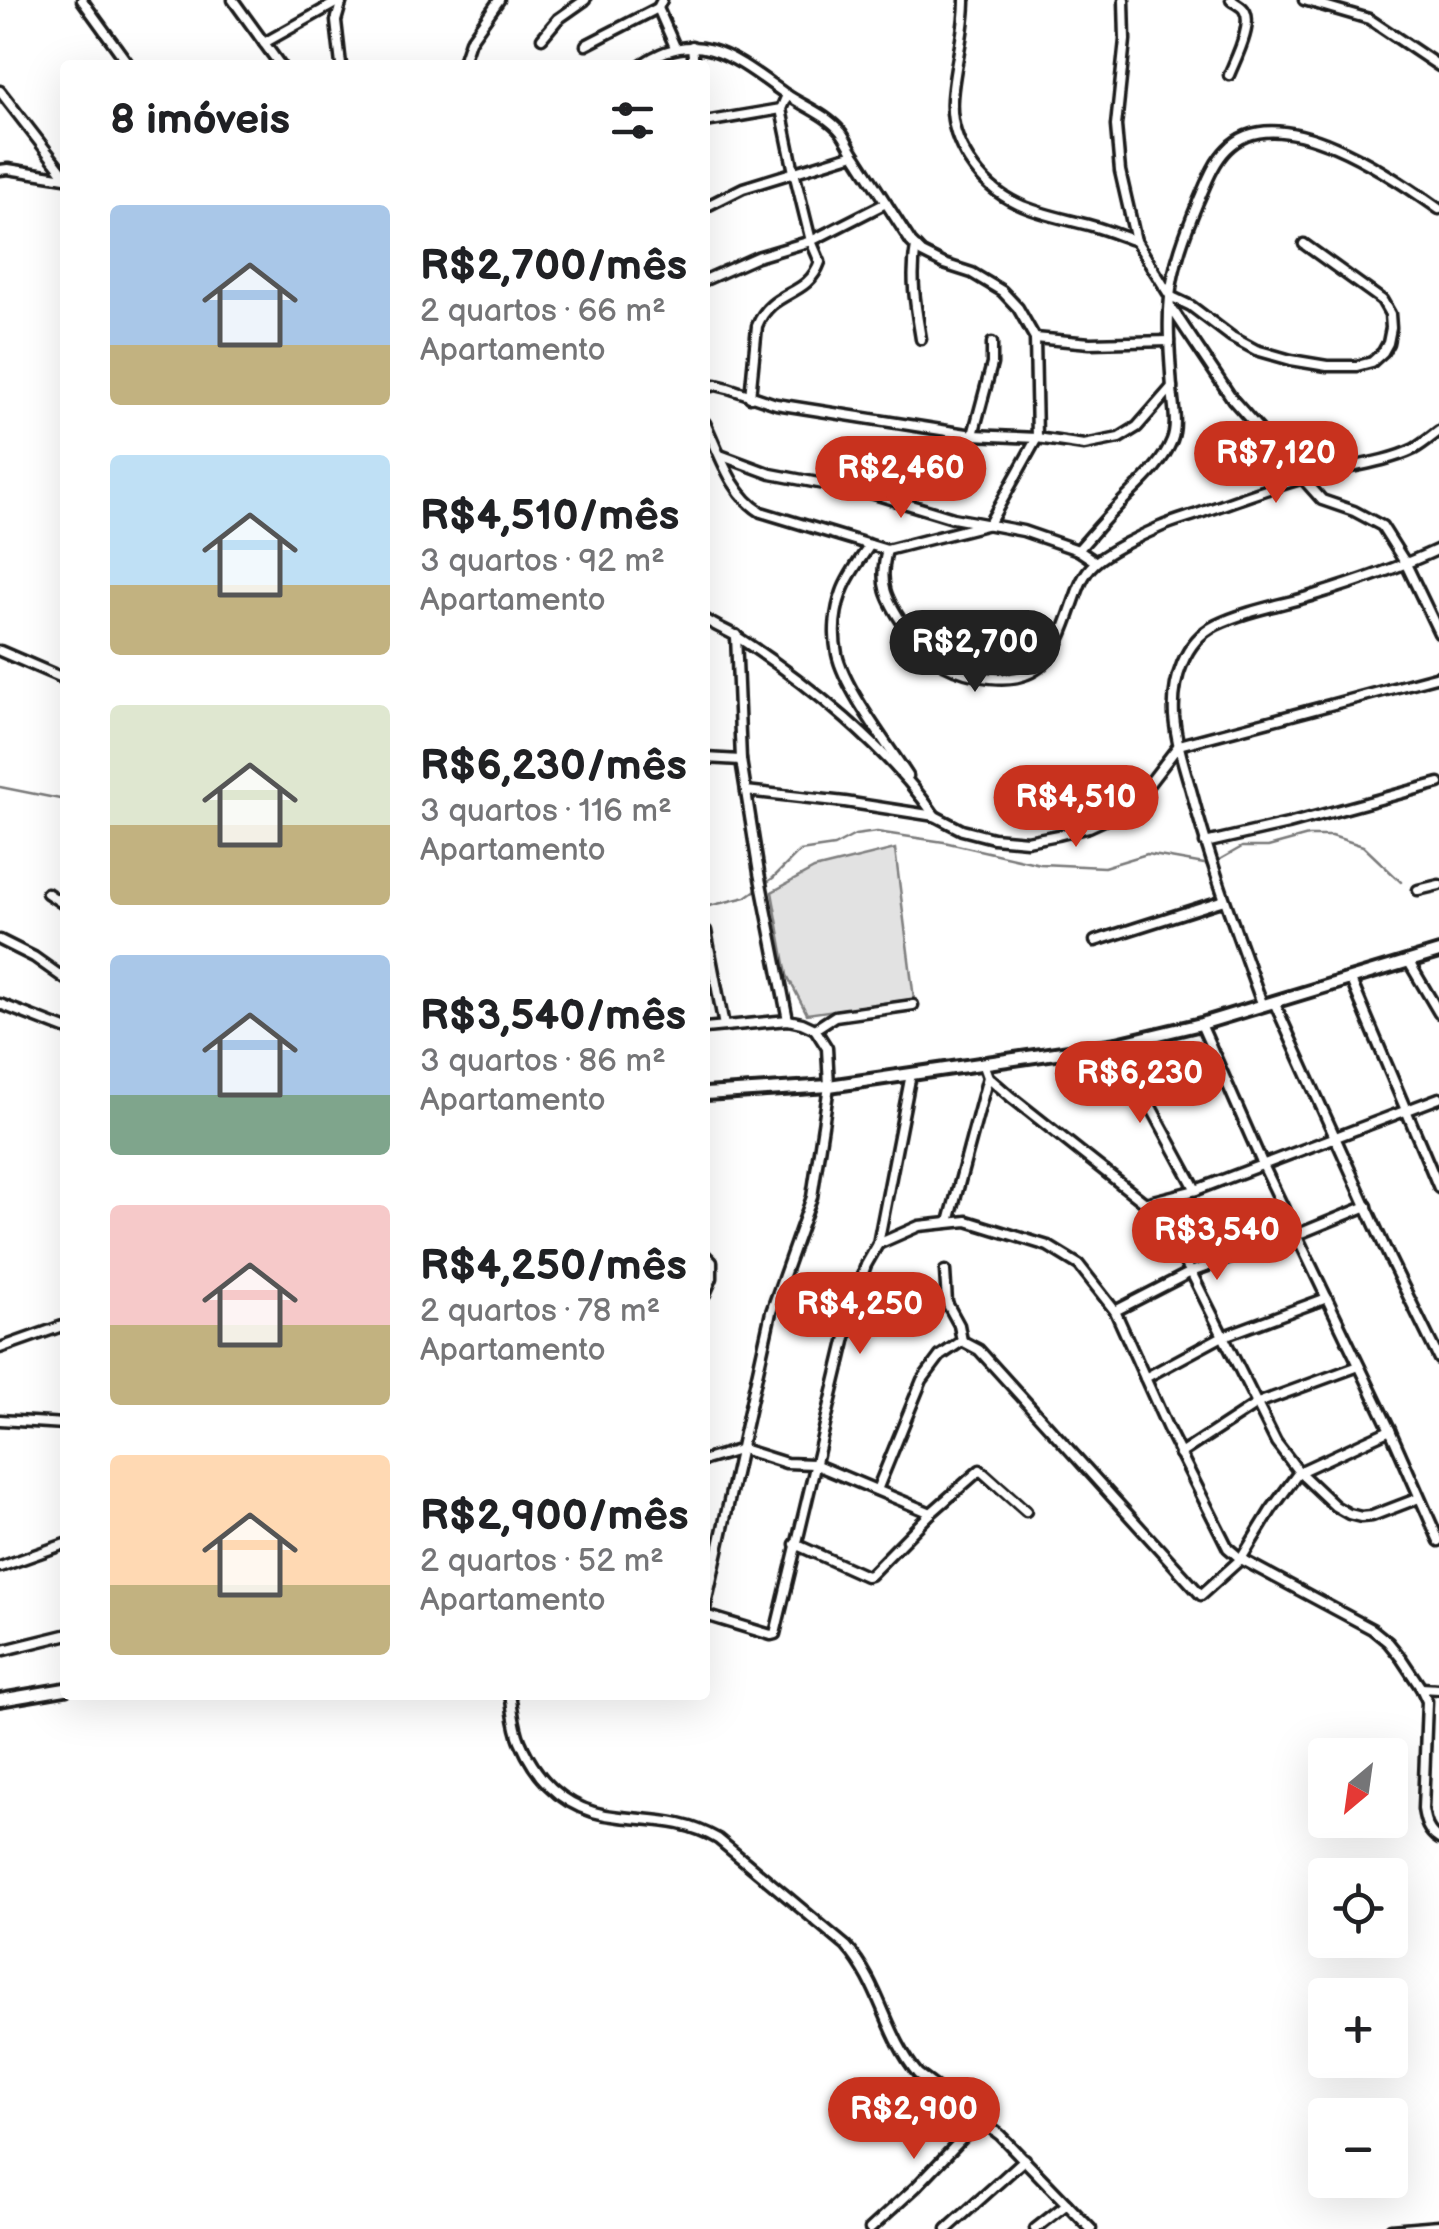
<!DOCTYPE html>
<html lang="pt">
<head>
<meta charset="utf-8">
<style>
  body { margin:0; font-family:"Balsamiq Sans",sans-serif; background:#f2f2f2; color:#202124; height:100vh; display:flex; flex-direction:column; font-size:38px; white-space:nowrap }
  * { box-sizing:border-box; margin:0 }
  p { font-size:32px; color:#757577 }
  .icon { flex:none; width:55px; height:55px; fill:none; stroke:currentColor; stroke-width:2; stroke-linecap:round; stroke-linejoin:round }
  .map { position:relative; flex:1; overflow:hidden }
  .drawer { position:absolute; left:60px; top:60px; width:650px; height:1640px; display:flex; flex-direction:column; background:#fff; border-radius:10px; box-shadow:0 10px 40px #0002 }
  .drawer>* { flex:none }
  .needle { width:65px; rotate:209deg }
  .fabs { position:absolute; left:1308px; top:1738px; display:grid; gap:20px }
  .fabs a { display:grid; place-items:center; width:100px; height:100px; border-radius:10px; background:#fff; box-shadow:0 10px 40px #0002; font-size:50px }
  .price { position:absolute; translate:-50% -85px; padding:0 22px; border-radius:35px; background:#c8321e; color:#fff; font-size:32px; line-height:65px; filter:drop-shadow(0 2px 5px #0008) }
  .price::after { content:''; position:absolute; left:50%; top:60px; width:30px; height:22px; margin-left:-15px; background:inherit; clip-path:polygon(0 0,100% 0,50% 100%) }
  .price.on { background:#222; color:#fff }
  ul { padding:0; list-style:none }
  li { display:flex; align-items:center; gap:30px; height:250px; padding:0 50px }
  li span { display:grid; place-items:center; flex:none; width:280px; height:200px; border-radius:10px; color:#555 }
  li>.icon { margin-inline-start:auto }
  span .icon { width:120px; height:120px; fill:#fffc; stroke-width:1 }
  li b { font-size:42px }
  h2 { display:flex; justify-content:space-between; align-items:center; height:120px; padding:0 50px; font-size:42px }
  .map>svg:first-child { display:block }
</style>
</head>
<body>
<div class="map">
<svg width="1439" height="2229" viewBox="0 0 1439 2229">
  <rect width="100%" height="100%" fill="#fff"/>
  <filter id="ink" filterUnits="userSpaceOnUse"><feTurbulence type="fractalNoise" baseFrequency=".01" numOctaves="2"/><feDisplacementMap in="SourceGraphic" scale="20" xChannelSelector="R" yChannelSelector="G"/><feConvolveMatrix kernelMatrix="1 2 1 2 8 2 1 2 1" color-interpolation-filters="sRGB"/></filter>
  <g filter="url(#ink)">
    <!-- green -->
    <path fill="#e2e2e2" stroke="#7f7f7f" stroke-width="2.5" d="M895,849L914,999L807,1014L787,975L772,892L814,869Z"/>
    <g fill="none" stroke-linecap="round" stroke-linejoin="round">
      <!-- stream -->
      <g stroke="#7a7a7a" stroke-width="2.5">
        <path d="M0,787L65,800"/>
        <path d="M705,907L746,897L773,878L800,851L834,846L855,835L877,832L944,842L1040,864L1104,867L1147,854L1210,865L1242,847H1268L1308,836H1332L1363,846L1401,882"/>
      </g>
      <!-- minor casing -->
      <g stroke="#1c1c1c" stroke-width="15">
        <g id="minor">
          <path d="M82,0L129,65"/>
          <path d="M233,0L280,65"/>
          <path d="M662,0L658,8L675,47"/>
          <path d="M965,0C965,34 954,66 952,99C949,142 979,186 1018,204C1041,215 1067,219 1092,226C1107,230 1121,236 1136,241"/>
          <path d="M1124,0L1125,40L1116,126L1120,171L1136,241L1170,296L1191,306L1232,337L1256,350L1291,360L1327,366H1357L1372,362L1383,352L1388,343L1391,328L1390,314L1382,300L1304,244"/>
          <path d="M1304,0L1369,19L1439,66"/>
          <path d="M542,38L558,19L585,0"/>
          <path d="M264,43L341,0"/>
          <path d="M586,45L658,8"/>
          <path d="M692,46L694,65"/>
          <path d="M341,65L336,21L342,0"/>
          <path d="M462,65L470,41L499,0"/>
          <path d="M641,65C698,25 736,59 784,93C803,106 826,114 841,132C847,140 851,150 857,158C875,186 893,214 911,242L922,253L944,264L972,273L1002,291L1018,308L1035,338L1037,438L989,524L887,550"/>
          <path d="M1229,75C1235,60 1254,24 1244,10C1242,6 1235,3 1231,0"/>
          <path d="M0,91L65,175"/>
          <path d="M705,122L781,109"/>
          <path d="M0,170L8,169L65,178"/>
          <path d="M705,207L743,188L854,154"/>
          <path d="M916,247C910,279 916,308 921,339"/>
          <path d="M705,280L757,257L811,241L886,203"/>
          <path d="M1170,306L1233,400L1322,500L1354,511L1382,526L1406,564L1439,633"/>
          <path d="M1035,338L1090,343L1169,341"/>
          <path d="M705,387L716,385L728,388L776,404L973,435L1037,438L1084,445L1119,438L1137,427L1172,387"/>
          <path d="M750,397L757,326C772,288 807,299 820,262L811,241L794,172L781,109L787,95"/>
          <path d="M705,423C720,454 731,494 761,512L887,550"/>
          <path d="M973,435L992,364V343"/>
          <path d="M720,455L771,474L871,493L953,518L1023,531L1078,550L1096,562"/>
          <path d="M870,545C860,560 848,575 842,592C835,611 833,634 837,654C844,688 888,745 908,776"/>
          <path d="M887,550C878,584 886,599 905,627C922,654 948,670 978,676C1041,688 1055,657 1073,604C1078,590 1082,575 1094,564C1106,552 1144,534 1160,527C1174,521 1189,517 1203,512C1239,499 1274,486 1311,476C1343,467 1385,463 1414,449C1423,444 1431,437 1439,431"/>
          <path d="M1078,550C1090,537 1101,523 1114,510C1133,489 1161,468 1172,440C1178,424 1173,405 1172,388C1170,358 1167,326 1170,297C1173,265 1186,231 1198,202C1206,184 1213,163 1227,149C1278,96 1394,177 1439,209"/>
          <path d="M705,619C716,627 729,631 739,638C808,683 889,749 935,816"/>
          <path d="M736,635L741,760L759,873L788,1020"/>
          <path d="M0,651L65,679"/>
          <path d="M705,758L741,760"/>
          <path d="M746,791L845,802L935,816L962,830L993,838L1027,841L1058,835L1089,827L1115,815L1139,797L1179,745L1439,676"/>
          <path d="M1205,843L1288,824L1439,783"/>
          <path d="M1418,890L1439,885"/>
          <path d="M47,893L65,905"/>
          <path d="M706,931L724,1026"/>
          <path d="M0,940L34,957L65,979"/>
          <path d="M1095,941L1224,900"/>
          <path d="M1409,962L1439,1013"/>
          <path d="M1351,980L1439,1188"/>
          <path d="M1274,1002L1390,1259L1439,1359"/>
          <path d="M0,1004L65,1029"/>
          <path d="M1263,1006C1237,934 1210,863 1191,790C1184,766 1176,741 1174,716C1172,681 1184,641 1216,625C1245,611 1280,605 1311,596C1354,583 1398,568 1439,549"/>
          <path d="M1201,1024L1263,1165L1390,1430L1439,1541"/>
          <path d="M705,1028L788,1020L802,1023L815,1029L835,1016L913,1005"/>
          <path d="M1117,1044L1196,1190"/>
          <path d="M983,1063L988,1077L1011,1097L1145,1203L1191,1272L1276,1442L1299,1472L1335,1506L1349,1514L1361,1517L1372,1516L1419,1498"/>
          <path d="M1145,1203L1196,1190L1439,1098"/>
          <path d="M949,1222L988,1077"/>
          <path d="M878,1244L919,1226L967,1221L1048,1246L1079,1265L1115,1311L1168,1429L1228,1548L1241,1559L1372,1629L1388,1642L1401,1658L1421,1688L1427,1701L1423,1809C1425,1822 1428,1832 1439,1839"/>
          <path d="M705,1255L712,1262V1278L705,1294"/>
          <path d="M945,1271L947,1303L959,1325L962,1341"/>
          <path d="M1115,1311L1191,1272L1296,1235L1367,1206"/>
          <path d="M0,1348L65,1325"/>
          <path d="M1145,1378L1221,1337L1327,1298"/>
          <path d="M0,1420L65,1424"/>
          <path d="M1180,1454L1258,1403L1359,1366"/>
          <path d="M705,1460L742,1449L786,1463L814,1464L931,1513"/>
          <path d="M877,1490L922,1380L940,1356L962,1341L979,1350L1201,1595L1241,1559L1271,1510L1299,1472L1390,1430"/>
          <path d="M795,1544L866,1576L870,1575L931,1513L980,1470L1026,1511"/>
          <path d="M0,1567L65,1544"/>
          <path d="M705,1609L771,1312L812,1197L829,1086L827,1048L815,1029"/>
          <path d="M705,1615L771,1635L775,1634L858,1287L866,1265L878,1244L911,1074"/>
          <path d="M0,1651L65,1635"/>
          <path d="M1421,1688L1439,1689"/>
          <path d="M510,1695C513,1710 514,1727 520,1741C539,1786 572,1813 620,1817C657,1821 685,1820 718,1839L846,1946C881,1985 885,2034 918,2074L1000,2135L1091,2229"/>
          <path d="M870,2229L916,2187L981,2119"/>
          <path d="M947,2229L1025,2159"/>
          <path d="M1035,2229L1067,2204"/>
          <path d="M1391,2229L1439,2225"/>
        </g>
      </g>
      <!-- tertiary casing -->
      <g stroke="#1c1c1c" stroke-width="18">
        <g id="tertiary">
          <path d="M705,1094L829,1086L1117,1044L1201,1024L1439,952"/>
          <path d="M0,1700L65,1689"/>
        </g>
      </g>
      <!-- minor -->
      <use href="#minor" stroke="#fff" stroke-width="8"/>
      <!-- tertiary -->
      <use href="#tertiary" stroke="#fff" stroke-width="10"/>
    </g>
  </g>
</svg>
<div class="fabs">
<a><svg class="needle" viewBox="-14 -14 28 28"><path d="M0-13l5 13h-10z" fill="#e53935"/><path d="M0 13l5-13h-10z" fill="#757577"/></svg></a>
<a><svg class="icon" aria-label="locate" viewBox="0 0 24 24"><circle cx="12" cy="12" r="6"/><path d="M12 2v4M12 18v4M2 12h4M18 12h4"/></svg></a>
<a>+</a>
<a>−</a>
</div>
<b class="price" style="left:1276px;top:506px">R$7,120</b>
<b class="price" style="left:901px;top:521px">R$2,460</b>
<b class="price on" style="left:975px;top:695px">R$2,700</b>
<b class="price" style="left:1076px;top:850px">R$4,510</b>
<b class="price" style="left:1140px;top:1126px">R$6,230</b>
<b class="price" style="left:1217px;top:1283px">R$3,540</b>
<b class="price" style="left:860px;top:1357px">R$4,250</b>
<b class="price" style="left:914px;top:2162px">R$2,900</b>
<section class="drawer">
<h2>8 imóveis<svg class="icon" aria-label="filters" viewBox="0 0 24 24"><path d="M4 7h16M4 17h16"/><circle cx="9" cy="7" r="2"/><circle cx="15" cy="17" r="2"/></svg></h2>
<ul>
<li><span style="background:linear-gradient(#a9c7e8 70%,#c2b280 0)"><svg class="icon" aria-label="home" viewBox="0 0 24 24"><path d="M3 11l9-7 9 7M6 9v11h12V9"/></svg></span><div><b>R$2,700/mês</b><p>2 quartos · 66 m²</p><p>Apartamento</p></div></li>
<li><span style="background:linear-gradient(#bfe0f5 65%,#c2b280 0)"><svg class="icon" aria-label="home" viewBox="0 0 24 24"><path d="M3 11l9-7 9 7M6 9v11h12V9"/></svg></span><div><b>R$4,510/mês</b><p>3 quartos · 92 m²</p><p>Apartamento</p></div></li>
<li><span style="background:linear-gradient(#dfe7d0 60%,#c2b280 0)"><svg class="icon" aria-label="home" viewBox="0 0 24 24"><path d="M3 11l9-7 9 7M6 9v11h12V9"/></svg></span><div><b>R$6,230/mês</b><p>3 quartos · 116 m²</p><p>Apartamento</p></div></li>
<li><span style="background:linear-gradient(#a9c7e8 70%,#7fa58c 0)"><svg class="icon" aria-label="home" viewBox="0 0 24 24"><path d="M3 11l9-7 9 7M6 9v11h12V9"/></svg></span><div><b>R$3,540/mês</b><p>3 quartos · 86 m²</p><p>Apartamento</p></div></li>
<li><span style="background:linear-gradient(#f6c9c9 60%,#c2b280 0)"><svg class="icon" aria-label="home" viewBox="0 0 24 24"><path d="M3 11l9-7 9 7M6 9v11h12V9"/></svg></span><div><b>R$4,250/mês</b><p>2 quartos · 78 m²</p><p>Apartamento</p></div></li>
<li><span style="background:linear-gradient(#ffd9b3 65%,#c2b280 0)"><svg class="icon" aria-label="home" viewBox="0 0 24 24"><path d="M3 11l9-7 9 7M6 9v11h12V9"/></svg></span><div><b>R$2,900/mês</b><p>2 quartos · 52 m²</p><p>Apartamento</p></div></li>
</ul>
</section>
</div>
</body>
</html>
